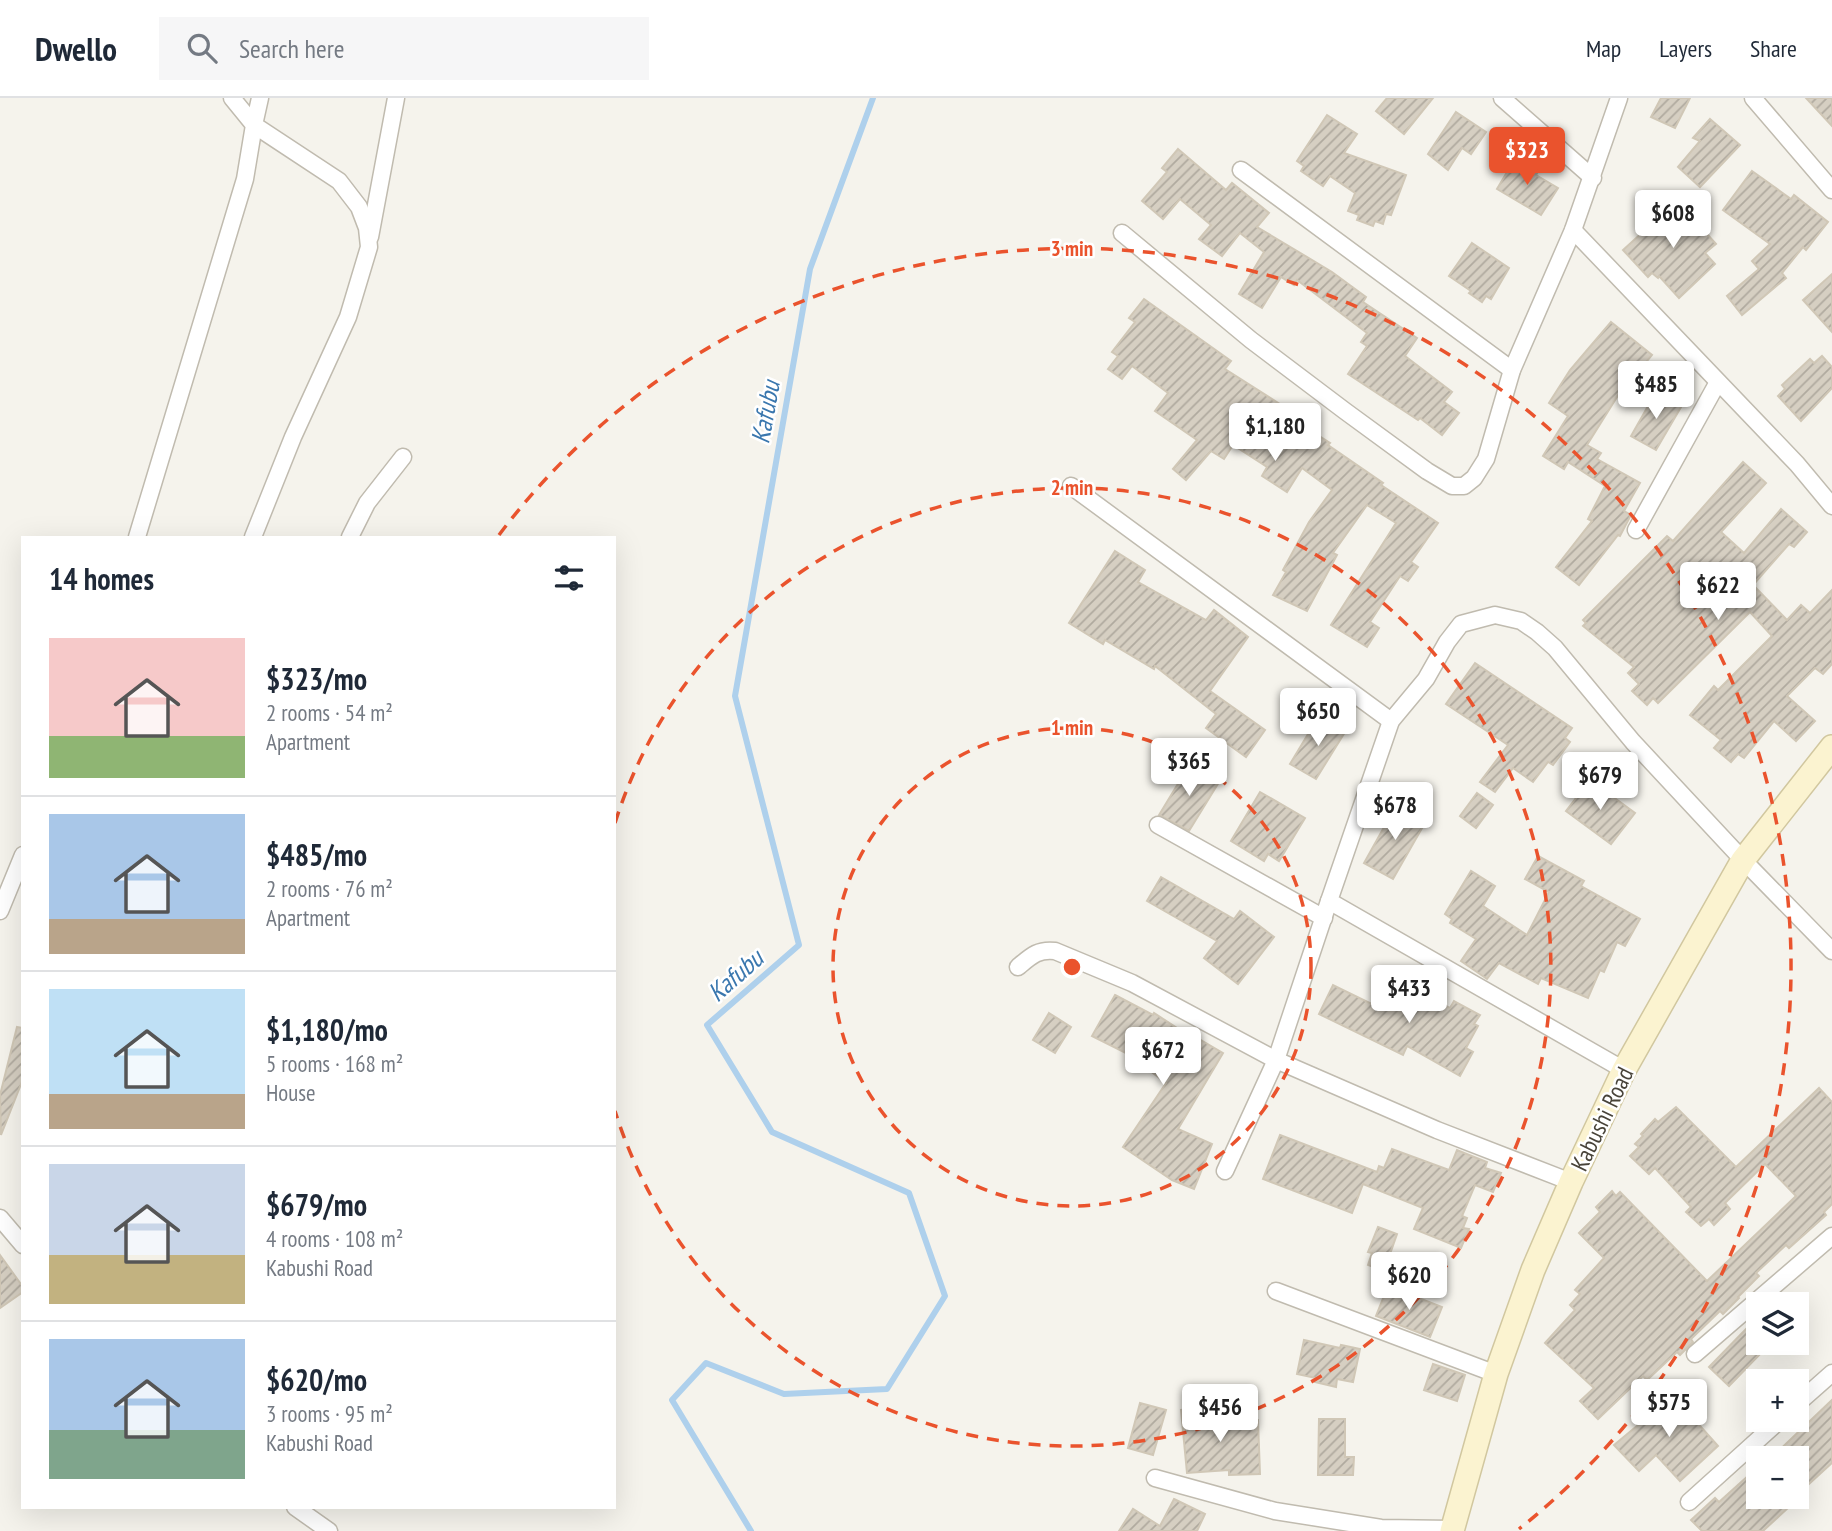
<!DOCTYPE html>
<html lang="en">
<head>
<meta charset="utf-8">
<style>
  body { margin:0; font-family:"PT Sans Narrow",sans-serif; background:#f6f6f7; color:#1f2937; height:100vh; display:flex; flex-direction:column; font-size:26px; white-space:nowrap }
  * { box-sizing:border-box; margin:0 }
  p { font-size:23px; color:#747a83 }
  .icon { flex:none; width:38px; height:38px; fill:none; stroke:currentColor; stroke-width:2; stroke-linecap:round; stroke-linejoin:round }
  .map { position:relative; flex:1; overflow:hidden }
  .details { position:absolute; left:21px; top:438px; width:595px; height:973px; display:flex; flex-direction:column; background:#fff; border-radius:0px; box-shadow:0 7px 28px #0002 }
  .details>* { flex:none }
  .tools { position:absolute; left:1746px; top:1194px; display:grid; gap:14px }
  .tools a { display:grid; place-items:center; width:63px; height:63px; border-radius:0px; background:#fff; box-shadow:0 7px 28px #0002; font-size:35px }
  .price { position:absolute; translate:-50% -60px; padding:0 16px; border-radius:7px; background:#fff; color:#222; font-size:23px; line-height:46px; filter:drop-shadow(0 2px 4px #0008) }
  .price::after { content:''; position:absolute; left:50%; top:42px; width:21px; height:16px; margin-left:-10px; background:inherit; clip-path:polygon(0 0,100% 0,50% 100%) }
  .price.on { background:#ea532d; color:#fff }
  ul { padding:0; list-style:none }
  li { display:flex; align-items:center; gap:21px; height:175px; padding:0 28px }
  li+li { border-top:2px solid #e0e1e3 }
  li span { display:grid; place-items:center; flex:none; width:196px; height:140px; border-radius:0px; color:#555 }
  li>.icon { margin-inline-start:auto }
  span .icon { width:84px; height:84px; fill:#fffc; stroke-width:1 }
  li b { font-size:30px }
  h2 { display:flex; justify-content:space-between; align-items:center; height:84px; padding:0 28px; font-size:30px }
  header { display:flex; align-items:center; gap:42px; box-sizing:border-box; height:98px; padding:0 35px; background:#fff; border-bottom:2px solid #e0e1e3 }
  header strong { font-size:33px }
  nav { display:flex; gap:38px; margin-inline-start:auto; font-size:24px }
  .search { width:490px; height:63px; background:#f6f6f7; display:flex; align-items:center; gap:18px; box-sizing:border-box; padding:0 24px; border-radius:0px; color:#747a83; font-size:26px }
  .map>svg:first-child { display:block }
</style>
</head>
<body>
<header>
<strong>Dwello</strong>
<div class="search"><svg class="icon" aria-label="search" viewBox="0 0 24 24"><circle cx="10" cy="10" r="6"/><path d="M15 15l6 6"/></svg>Search here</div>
<nav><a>Map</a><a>Layers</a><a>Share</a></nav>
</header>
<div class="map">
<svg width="1832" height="1433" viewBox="0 0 1832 1433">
  <defs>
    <pattern id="building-hatch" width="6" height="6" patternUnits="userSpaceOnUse" patternTransform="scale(1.75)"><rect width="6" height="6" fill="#d6cfc2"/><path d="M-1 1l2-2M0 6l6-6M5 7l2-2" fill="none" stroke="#b0aa9f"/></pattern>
  </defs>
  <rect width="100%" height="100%" fill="#f5f3ec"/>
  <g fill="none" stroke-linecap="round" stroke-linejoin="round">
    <!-- stream -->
    <path stroke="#aed0ec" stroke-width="6" d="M751,1433L672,1302L706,1265L784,1296L887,1291L945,1198L909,1095L772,1034L707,927L799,847L735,598L810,171L873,0"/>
  </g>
  <!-- building -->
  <g fill="url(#building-hatch)" stroke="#d0c7b6" stroke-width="2">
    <path d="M1387,0H1433L1404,36L1376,13Z"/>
    <path d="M1661,0H1690L1675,30L1651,19Z"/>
    <path d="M1806,0H1832V28Z"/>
    <path d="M1456,14L1486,34L1471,56L1462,50L1448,72L1428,56Z"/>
    <path d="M1327,17L1357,36L1344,55L1406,77L1391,117L1386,116L1383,126L1375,123L1373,128L1357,122L1359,117L1348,113L1355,95L1330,78L1323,88L1301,73L1304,68L1297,63Z"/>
    <path d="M1710,21L1740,47L1700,89L1678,69L1700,43L1693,40Z"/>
    <path d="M1178,51L1226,92L1232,85L1269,115L1257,129L1332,174L1366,199L1363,204L1417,240L1405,258L1452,294L1444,304L1459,315L1442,337L1420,320L1418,322L1348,276L1367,248L1361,244L1367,235L1297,182L1294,187L1281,179L1262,210L1239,196L1264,154L1240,135L1222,158L1199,141L1211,127L1180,101L1163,121L1142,103L1167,74L1162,70Z"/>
    <path d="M1516,59L1539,72L1536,77L1558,90L1541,117L1497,91Z"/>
    <path d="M1752,73L1791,101L1794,97L1828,124L1806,152L1803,149L1782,175L1786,180L1742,217L1727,198L1759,171L1752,163L1770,146L1723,112Z"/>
    <path d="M1677,103L1716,146L1705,155L1715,166L1679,200L1659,178L1658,180L1652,175L1648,179L1623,152Z"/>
    <path d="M1472,145L1509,170L1491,201L1486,198L1482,204L1469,195L1471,193L1449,178Z"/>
    <path d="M1832,176V234L1803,202Z"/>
    <path d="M1144,201L1231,263L1225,271L1283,308L1280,313L1330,345L1328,347L1383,385L1381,387L1438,425L1411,464L1418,469L1408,483L1400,478L1370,524L1379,530L1367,549L1331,527L1396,425L1367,407L1333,455L1337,457L1307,513L1273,497L1286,474L1283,472L1309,424L1332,392L1302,370L1287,394L1262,378L1267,369L1233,347L1224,361L1211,353L1186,382L1173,371L1197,342L1155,313L1168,295L1132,268L1122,281L1108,271L1118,258L1112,254L1135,224L1129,220Z"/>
    <path d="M1611,224L1652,257L1629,285L1627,283L1587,347L1601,355L1597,361L1640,385L1624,413L1631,417L1620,438L1618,437L1579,487L1556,469L1592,423L1588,421L1605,388L1568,364L1564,371L1543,358L1568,318L1549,305L1570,272Z"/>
    <path d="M1822,258L1832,269V290L1801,323L1778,298L1785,291L1782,287L1810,261L1814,265Z"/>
    <path d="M1656,294L1681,309L1656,352L1631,338Z"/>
    <path d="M1743,364L1766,385L1721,434L1744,455L1781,411L1807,434L1794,449L1789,446L1753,487L1787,522L1801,507L1810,515L1832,492V566L1823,576L1815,570L1787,598L1815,623L1796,643L1774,623L1744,660L1738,656L1731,664L1714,650L1721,642L1690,617L1714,588L1718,592L1772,538L1750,514L1658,605L1653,600L1647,607L1632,593L1639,586L1628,575L1634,569L1583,528L1586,525L1583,522L1667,438L1673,443Z"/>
    <path d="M1115,453L1145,472L1138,484L1206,522L1214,512L1248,539L1210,593L1265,632L1246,659L1206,630L1216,616L1155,568L1154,571L1105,542L1103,546L1069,525Z"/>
    <path d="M1475,565L1572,630L1565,640L1570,644L1553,667L1548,664L1533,684L1513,670L1495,694L1480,684L1508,647L1446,606Z"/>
    <path d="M1319,618L1345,634L1316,681L1290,666Z"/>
    <path d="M1190,666L1219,684L1189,733L1159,717Z"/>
    <path d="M1590,682L1635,715L1611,746L1566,713Z"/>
    <path d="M1260,694L1305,720L1279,763L1268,756L1264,763L1231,743Z"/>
    <path d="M1477,695L1493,707L1476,730L1460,718Z"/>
    <path d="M1397,706L1426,723L1393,781L1364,765Z"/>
    <path d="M1538,758L1584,783L1581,788L1640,821L1625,848L1617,844L1604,874L1600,872L1588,900L1541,880L1538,886L1499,865L1487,881L1461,863L1476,841L1450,825L1452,821L1445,816L1471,773L1495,788L1483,808L1527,837L1549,794L1525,781Z"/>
    <path d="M1161,779L1234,821L1240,813L1274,839L1238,886L1204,860L1217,843L1147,803Z"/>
    <path d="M1400,886L1450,910L1454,903L1480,917L1474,926L1478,928L1466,950L1473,954L1460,978L1407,948L1403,957L1319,916L1333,887L1384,912Z"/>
    <path d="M1115,897L1153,917L1154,915L1191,939L1192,937L1223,955L1178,1031L1212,1046L1194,1091L1172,1082L1123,1049L1166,985L1128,956L1092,938Z"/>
    <path d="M1049,915L1071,929L1055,955L1033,942Z"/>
    <path d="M17,929L23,930V981L1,1037L0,997Z"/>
    <path d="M1819,990L1832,1004V1106L1824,1114L1826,1117L1789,1150L1786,1147L1756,1175L1759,1178L1738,1199L1739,1200L1723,1216L1720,1213L1691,1241L1693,1244L1680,1257L1677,1254L1647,1282L1643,1278L1598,1321L1580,1303L1594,1290L1545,1245L1575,1212L1570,1207L1580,1196L1575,1192L1604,1160L1579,1135L1600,1114L1596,1109L1612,1093L1616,1098L1620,1094L1707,1183L1796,1098L1765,1066L1725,1105L1730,1111L1714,1127L1709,1121L1701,1128L1686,1114L1691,1109L1655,1070L1649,1076L1630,1058L1639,1049L1635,1046L1643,1038L1641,1036L1655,1021L1658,1024L1676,1009L1736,1069Z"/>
    <path d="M1280,1037L1377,1074L1379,1068L1384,1070L1392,1051L1449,1072L1457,1052L1487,1064L1485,1070L1501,1075L1493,1094L1475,1087L1462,1118L1467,1120L1463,1130L1469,1131L1461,1150L1414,1131L1423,1110L1363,1086L1352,1115L1263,1081Z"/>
    <path d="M1378,1129L1397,1136L1384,1173L1368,1167L1372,1155L1368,1154Z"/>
    <path d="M0,1157L23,1189V1194L0,1210Z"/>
    <path d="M1388,1188L1442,1209L1430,1239L1376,1218Z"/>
    <path d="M1747,1230L1759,1244L1767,1249L1729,1288L1709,1269Z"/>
    <path d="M1304,1242L1340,1250L1341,1247L1360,1251L1353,1284L1337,1281L1336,1289L1315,1284L1316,1280L1297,1276Z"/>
    <path d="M1433,1266L1465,1277L1457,1303L1424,1292Z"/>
    <path d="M1679,1293L1697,1315L1692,1319L1718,1348L1680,1383L1656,1357L1639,1373L1614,1347Z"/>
    <path d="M1832,1302V1365L1797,1397V1360H1771Z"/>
    <path d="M1140,1305L1166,1312L1153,1357L1128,1350Z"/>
    <path d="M1213,1309L1214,1324L1258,1322L1260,1376L1229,1377V1372L1187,1375L1181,1312Z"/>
    <path d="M1319,1321H1345V1359H1354L1353,1377H1318Z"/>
    <path d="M1759,1368V1398H1801L1763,1433H1702L1691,1422L1715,1400L1719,1404Z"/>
    <path d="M1174,1401L1205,1416L1197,1433H1119L1133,1411L1160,1428Z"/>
  </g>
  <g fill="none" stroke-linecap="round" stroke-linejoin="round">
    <!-- minor casing -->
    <g stroke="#c0bbaf" stroke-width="19">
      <g id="minor">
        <path d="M1502,0L1593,80"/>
        <path d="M1753,0L1832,92"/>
        <path d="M1241,72L1512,272"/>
        <path d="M1573,132L1797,366L1832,408"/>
        <path d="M1122,135L1251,242L1345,313L1427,373L1452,388H1464L1474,380L1486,361L1512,272L1573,132L1619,0"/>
        <path d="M370,139L396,0"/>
        <path d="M1071,388L1391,623"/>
        <path d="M1636,432L1718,284"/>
        <path d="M137,439L245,81L254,27L232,0"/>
        <path d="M253,439L293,339L348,219L369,149L367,130L359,109L339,83L254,27L260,0"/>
        <path d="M350,439L367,405L403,359"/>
        <path d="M1158,727L1324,820"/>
        <path d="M0,813L23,757"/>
        <path d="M1018,869C1031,858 1038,851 1055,853L1132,885L1276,962L1437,1032L1571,1084"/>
        <path d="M1624,972L1329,803L1391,623L1426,581L1447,544L1461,526L1495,517L1521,523L1537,534L1555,550L1633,644L1743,762L1832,853"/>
        <path d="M1225,1073L1276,962L1329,803"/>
        <path d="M0,1120L23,1147"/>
        <path d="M1276,1193L1496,1276"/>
        <path d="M1695,1256L1832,1138"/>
        <path d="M1797,1306L1832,1275"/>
        <path d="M1155,1380L1275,1413L1381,1430L1452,1431"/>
        <path d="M1689,1404L1781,1321"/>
        <path d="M295,1409L329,1433"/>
      </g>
    </g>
    <!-- secondary casing -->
    <g stroke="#d1c79f" stroke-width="26">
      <path id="secondary" d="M1452,1433L1496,1276L1533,1172L1571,1084L1624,972L1743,762L1832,649"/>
    </g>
    <!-- minor -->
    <use href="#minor" stroke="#fff" stroke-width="16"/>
    <!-- secondary -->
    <use href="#secondary" stroke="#fbf3d0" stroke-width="23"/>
  </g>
  <!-- distance rings -->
  <g fill="none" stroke="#ea532d" stroke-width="3.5" stroke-dasharray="12 9">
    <circle cx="1072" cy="869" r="239"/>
    <path d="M615 725A479 479 0 1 1 615 1013"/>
    <path d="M499 437A718 718 0 1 1 1519 1431"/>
  </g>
  <g text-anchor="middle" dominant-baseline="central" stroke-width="5" stroke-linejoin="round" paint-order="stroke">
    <!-- street labels -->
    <g font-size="24" fill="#49443a" stroke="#fff">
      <text transform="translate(1602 1021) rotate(-64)">Kabushi Road</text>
    </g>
    <!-- water labels -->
    <g font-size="26" font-style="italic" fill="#3a77ae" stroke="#fff">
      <text transform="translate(765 314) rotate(-80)">Kafubu</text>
      <text transform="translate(735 877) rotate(-41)">Kafubu</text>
    </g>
  </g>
  <circle cx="1072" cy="869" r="10" fill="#ea532d" stroke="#fff" stroke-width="3.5"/>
  <g font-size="21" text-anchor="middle" font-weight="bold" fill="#ea532d" stroke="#fff" stroke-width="5" stroke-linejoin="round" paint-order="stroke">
    <text x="1072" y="158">3 min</text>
    <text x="1072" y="397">2 min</text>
    <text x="1072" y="637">1 min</text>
  </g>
</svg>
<div class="tools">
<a><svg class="icon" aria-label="layers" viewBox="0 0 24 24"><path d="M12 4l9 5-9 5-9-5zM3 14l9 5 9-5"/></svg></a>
<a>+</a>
<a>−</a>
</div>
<b class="price on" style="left:1527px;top:89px">$323</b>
<b class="price" style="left:1673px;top:152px">$608</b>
<b class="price" style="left:1656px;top:323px">$485</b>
<b class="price" style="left:1275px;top:365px">$1,180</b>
<b class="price" style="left:1718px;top:524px">$622</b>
<b class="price" style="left:1318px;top:650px">$650</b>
<b class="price" style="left:1189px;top:700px">$365</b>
<b class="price" style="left:1600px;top:714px">$679</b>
<b class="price" style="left:1395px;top:744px">$678</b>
<b class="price" style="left:1409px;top:927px">$433</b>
<b class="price" style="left:1163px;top:989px">$672</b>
<b class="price" style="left:1409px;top:1214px">$620</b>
<b class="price" style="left:1669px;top:1341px">$575</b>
<b class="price" style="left:1220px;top:1346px">$456</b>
<section class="details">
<h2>14 homes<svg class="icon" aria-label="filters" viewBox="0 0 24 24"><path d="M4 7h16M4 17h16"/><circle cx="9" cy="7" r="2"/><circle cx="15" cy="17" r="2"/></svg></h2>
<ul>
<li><span style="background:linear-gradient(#f6c9c9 70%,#8fb573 0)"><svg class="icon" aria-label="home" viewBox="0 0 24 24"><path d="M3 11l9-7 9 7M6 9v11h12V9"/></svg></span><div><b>$323/mo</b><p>2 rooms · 54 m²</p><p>Apartment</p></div></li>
<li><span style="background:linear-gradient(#a9c7e8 75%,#b9a48a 0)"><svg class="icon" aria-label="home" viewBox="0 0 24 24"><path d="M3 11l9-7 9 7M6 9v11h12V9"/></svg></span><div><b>$485/mo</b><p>2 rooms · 76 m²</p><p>Apartment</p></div></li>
<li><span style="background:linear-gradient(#bfe0f5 75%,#b9a48a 0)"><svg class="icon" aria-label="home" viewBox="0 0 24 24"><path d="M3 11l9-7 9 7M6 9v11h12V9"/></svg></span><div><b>$1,180/mo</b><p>5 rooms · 168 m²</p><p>House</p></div></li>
<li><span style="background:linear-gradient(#c9d6e8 65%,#c2b280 0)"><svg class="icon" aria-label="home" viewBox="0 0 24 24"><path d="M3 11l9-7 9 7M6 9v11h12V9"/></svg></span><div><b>$679/mo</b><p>4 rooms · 108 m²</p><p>Kabushi Road</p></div></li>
<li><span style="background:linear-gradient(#a9c7e8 65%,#7fa58c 0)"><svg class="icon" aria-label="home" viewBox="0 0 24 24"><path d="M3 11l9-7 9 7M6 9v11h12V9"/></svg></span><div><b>$620/mo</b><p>3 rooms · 95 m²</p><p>Kabushi Road</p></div></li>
</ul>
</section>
</div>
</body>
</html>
